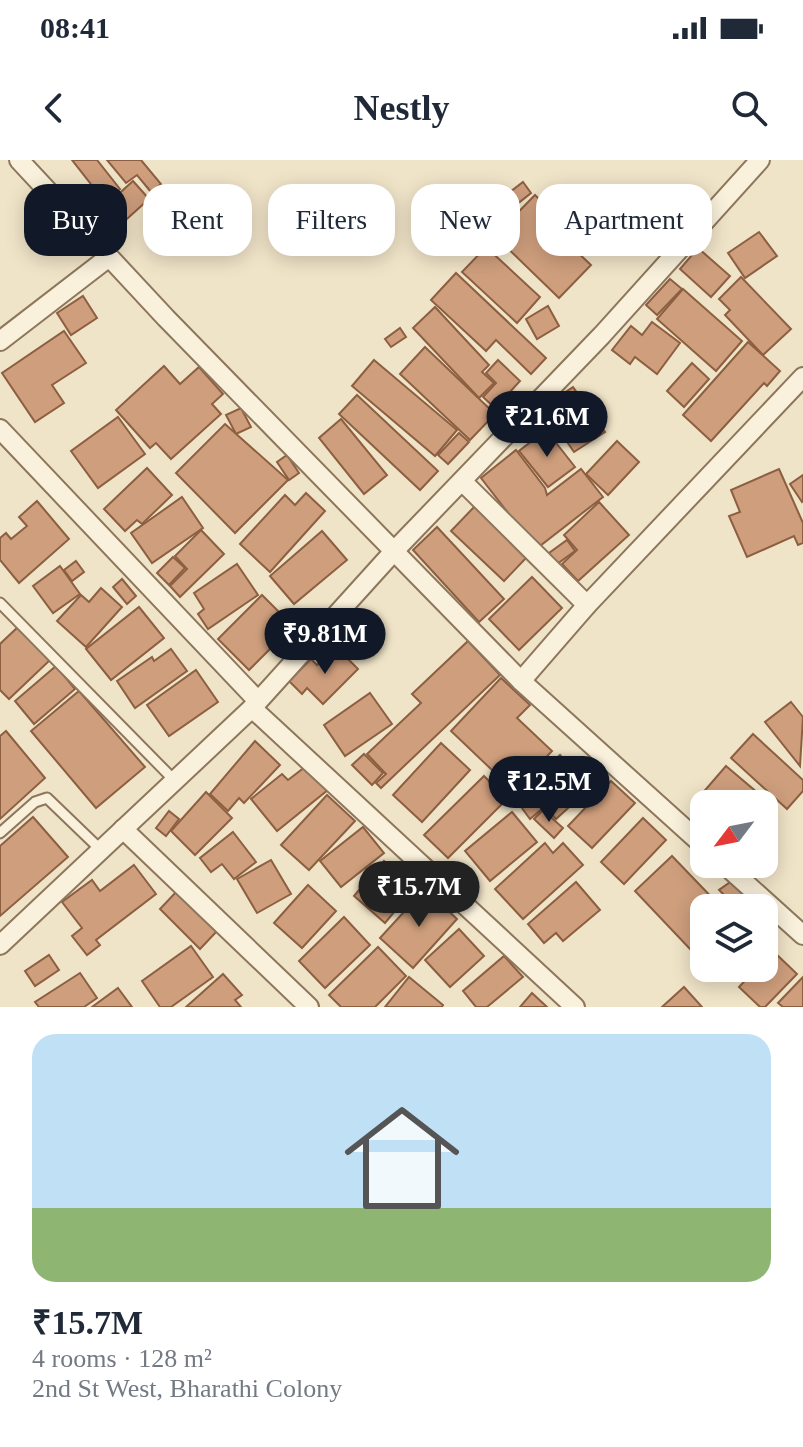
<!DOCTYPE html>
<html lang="en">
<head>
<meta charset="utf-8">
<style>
  body { margin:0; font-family:"Times New Roman",serif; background:#f6f6f7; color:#1f2937; height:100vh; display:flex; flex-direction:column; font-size:30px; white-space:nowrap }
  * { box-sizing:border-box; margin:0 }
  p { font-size:26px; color:#747a83 }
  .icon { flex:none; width:44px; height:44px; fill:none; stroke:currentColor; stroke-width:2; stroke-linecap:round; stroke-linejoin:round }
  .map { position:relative; height:847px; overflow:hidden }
  .drawer { display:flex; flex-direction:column; background:#fff; flex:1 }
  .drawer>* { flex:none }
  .hud { position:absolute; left:24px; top:24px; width:756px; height:72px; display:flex; gap:16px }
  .needle { width:52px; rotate:238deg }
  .tools { position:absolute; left:690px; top:630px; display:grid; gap:16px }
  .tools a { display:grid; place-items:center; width:88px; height:88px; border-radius:16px; background:#fff; box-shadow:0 4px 20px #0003; font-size:40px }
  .price { position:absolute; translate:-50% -68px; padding:0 18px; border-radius:28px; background:#111827; color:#fff; font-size:26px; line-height:52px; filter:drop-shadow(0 2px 4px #0008) }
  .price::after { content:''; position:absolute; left:50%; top:48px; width:24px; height:18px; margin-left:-12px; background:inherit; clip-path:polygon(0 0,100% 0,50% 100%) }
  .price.active { background:#222; color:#fff }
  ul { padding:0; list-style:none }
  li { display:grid; align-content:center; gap:16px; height:424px; padding:0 32px }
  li+li { border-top:2px solid #e0e1e3 }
  li span { display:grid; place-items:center; height:248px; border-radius:24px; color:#555 }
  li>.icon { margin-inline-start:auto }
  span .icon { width:144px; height:144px; fill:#fffc; stroke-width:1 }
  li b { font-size:34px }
  .pill { padding:0 28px; border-radius:24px; background:#fff; box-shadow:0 4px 20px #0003; font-size:28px; line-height:72px }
  .pill.active { background:#111827; color:#fff }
  .status { display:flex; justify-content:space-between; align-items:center; height:56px; padding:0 40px; background:#fff; direction:ltr }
  .status svg { height:22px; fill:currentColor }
  header { display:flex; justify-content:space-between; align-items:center; height:104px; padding:0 32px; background:#fff; font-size:36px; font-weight:600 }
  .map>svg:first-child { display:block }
</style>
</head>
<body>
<div class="status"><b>08:41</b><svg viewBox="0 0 49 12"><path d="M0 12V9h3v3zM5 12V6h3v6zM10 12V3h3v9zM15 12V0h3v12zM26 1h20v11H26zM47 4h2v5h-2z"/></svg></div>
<header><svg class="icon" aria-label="back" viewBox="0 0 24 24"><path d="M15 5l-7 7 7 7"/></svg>Nestly<svg class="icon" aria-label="search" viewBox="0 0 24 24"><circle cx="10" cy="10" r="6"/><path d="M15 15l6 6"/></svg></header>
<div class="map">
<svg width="803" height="847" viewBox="0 0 803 847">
  <rect width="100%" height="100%" fill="#f0e4c8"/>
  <!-- building -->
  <g fill="#cf9f7d" stroke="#8d5f41" stroke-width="2">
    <path d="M72,0H97L120,29L105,42Z"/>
    <path d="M107,0H141L161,24L151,32L137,15L126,23Z"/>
    <path d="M133,21L149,39L118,67L102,49Z"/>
    <path d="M523,22L531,33L511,49L502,38Z"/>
    <path d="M535,35L580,80L573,88L591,105L559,138L495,76Z"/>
    <path d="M759,72L777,96L745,118L728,93Z"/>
    <path d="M486,87L540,137L517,163L462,112Z"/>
    <path d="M698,88L730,116L711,137L680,109Z"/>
    <path d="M456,113L546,198L531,214L496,180L486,191L431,140Z"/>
    <path d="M741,117L791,169L763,195L725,155L730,150L719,139Z"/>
    <path d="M670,119L682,129L657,155L646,145Z"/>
    <path d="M683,129L742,181L716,211L657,159Z"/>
    <path d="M83,136L97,158L71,175L57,153Z"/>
    <path d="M548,146L559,166L537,179L526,159Z"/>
    <path d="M435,147L489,205L482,212L494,223L479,238L413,168Z"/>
    <path d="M652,162L680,183L657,214L635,197L630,204L612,190L631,166L642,175Z"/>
    <path d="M400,168L406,177L391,187L385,179Z"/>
    <path d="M64,171L86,203L52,225L64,243L35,262L2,213Z"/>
    <path d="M748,182L780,211L767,226L764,223L711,281L683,255Z"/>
    <path d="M425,187L495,254L470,280L400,214Z"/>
    <path d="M374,200L457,270L435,296L352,226Z"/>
    <path d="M498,200L520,221L495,248L483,237L496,223L486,213Z"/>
    <path d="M692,203L709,219L684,247L667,231Z"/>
    <path d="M164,206L180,224L199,207L223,234L212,244L221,254L171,299L156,283L150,288L116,250Z"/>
    <path d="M573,227L605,272L574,292L543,247Z"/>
    <path d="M357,235L438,311L420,330L339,254Z"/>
    <path d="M241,248L251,267L236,274L226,255Z"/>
    <path d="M118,257L145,294L98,328L71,291Z"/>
    <path d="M341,259L387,315L364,334L319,278Z"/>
    <path d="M225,264L288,320L235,373L176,313Z"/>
    <path d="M546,270L575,307L548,327L519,291Z"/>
    <path d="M459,273L469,282L448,304L438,295Z"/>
    <path d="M617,281L639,302L608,335L586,314Z"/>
    <path d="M516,290L545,328L547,335L581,309L603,337L536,389L481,318Z"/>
    <path d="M287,295L299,313L289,320L277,302Z"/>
    <path d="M147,308L172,335L142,364L137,360L125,371L104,349Z"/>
    <path d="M779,309L803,363V383L798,385L794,376L747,397L729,356L740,352L731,330Z"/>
    <path d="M803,315V341L802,342L790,324Z"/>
    <path d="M306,333L325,351L270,412L240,384L285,335L295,345Z"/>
    <path d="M182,337L203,368L152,403L131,373Z"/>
    <path d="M37,341L69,379L19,423L0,400V378L6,373L11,379L27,366L19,357Z"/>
    <path d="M599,342L629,375L578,421L562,404L577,390L564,375Z"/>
    <path d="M476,345L527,397L504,421L451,371Z"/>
    <path d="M437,367L504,439L479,462L413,390Z"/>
    <path d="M201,370L224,394L180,437L170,426L187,409L175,396Z"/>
    <path d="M322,371L347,400L294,444L270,416Z"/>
    <path d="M567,380L575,391L557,404L549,393Z"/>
    <path d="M173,397L185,408L169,425L157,413Z"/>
    <path d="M76,401L84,412L72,421L64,410Z"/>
    <path d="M237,404L258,435L208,469L198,454L204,449L194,433Z"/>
    <path d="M60,406L80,434L53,453L33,426Z"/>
    <path d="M532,417L562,448L519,490L489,459Z"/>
    <path d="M122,419L136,436L127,444L113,427Z"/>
    <path d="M101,428L122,447L86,487L57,461L81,435L89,442Z"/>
    <path d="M262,435L293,466L249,510L218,479Z"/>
    <path d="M139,447L164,478L111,520L86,489Z"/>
    <path d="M19,466L50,500L9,539L0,530V484Z"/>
    <path d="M468,481L500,515L381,628L376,623L386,614L367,594L421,543L412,534Z"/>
    <path d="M336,487L358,509L323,544L307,528L302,534L289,521L311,499L317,505Z"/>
    <path d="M171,489L187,511L135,548L117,521L152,497L154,501Z"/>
    <path d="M56,506L75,529L34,564L15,541Z"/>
    <path d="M196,510L218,542L169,576L147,545Z"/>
    <path d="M501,518L530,545L517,558L552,591L514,631L451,571Z"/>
    <path d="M79,531L145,607L96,648L31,571Z"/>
    <path d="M370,533L392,564L345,596L324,565Z"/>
    <path d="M791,542L803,557L800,606L765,562Z"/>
    <path d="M6,571L45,618L0,659V576Z"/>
    <path d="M753,574L803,620V631L787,649L731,598Z"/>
    <path d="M255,581L280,605L244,643L239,638L228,651L210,634Z"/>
    <path d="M441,583L470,610L422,662L393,635Z"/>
    <path d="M364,594L383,613L372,625L352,605Z"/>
    <path d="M560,595L590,628L556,659L526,626Z"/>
    <path d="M309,604L329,629L277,671L251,639L282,614L288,620Z"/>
    <path d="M726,606L759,634L751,644H704V652L694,643Z"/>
    <path d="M484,616L507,639L448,698L424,675Z"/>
    <path d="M611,621L635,643L592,688L568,666Z"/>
    <path d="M527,627L543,648L530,659L514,637Z"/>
    <path d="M206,632L232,658L195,695L171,671Z"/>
    <path d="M327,635L355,661L309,710L281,685Z"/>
    <path d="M543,650L563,668L554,678L534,659Z"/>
    <path d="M169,651L179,659L166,676L156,668Z"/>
    <path d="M512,652L537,682L490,721L465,691Z"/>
    <path d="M33,657L68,697L0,756V686Z"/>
    <path d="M643,658L666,680L624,724L601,702Z"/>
    <path d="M363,667L384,693L341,727L320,701Z"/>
    <path d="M233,672L256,702L234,719L222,704L211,712L200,698Z"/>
    <path d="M545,683L553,693L563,683L583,705L523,759L495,729Z"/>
    <path d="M672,696L722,748H704V777L691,790L635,731Z"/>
    <path d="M271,700L291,734L257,753L237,719Z"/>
    <path d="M384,701L415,727L385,763L354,736Z"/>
    <path d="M134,705L156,734L96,780L100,785L87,795L72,776L82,768L62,742L92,720L100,731Z"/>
    <path d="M733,720L748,739L737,748L719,730Z"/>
    <path d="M576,722L600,750L563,781L556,773L544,783L528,764Z"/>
    <path d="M308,725L336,751L302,788L274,763Z"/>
    <path d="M425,729L457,759L413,808L380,778Z"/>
    <path d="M178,730L218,770L200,789L160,749Z"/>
    <path d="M344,757L370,785L325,828L299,801Z"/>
    <path d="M459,769L484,796L450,827L425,800Z"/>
    <path d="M191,786L213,817L171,847H160L142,821Z"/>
    <path d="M378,787L406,816L375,847H341L329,835Z"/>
    <path d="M773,791L797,814L765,847H760L739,827L757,808H764V801Z"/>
    <path d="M49,795L59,810L35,826L25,811Z"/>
    <path d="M504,796L523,817L487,847H476L463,831Z"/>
    <path d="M80,813L97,838L84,847H39L35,842Z"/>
    <path d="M223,814L242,835L235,840L241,847H186Z"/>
    <path d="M409,817L443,845L442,847H385Z"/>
    <path d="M803,817V847H783L778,843Z"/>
    <path d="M684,827L702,847H662Z"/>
    <path d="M118,828L132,847H92Z"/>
    <path d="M532,833L547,847H520Z"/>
  </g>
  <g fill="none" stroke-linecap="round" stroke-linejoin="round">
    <!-- service casing -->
    <g stroke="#8d765c" stroke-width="13">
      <g id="service">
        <path d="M0,443L175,621"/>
        <path d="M0,673L35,642L47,638L101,690"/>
      </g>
    </g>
    <!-- minor casing -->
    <g stroke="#8d765c" stroke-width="22">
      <g id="minor">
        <path d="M19,0L166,158L521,521L704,686"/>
        <path d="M0,181L109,97"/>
        <path d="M0,269L258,541"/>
        <path d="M462,321L587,445"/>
        <path d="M521,521L587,445L803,217"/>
        <path d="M252,548L575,847"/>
        <path d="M123,669L309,847"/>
        <path d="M724,704L803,775"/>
        <path d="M0,785L252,548L396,389L602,175L760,0"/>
      </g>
    </g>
    <!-- service -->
    <use href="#service" stroke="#faf1dc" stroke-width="9"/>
    <!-- minor -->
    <use href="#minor" stroke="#faf1dc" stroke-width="18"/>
  </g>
</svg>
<div class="tools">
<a><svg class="needle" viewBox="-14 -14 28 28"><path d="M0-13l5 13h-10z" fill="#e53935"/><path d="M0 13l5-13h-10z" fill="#747a83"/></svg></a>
<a><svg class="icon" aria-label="layers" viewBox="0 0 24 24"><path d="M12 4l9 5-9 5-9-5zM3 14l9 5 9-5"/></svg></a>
</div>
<b class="price" style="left:547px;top:299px">₹21.6M</b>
<b class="price" style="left:325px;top:516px">₹9.81M</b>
<b class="price" style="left:549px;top:664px">₹12.5M</b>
<b class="price active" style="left:419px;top:769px">₹15.7M</b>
<div class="hud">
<a class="pill active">Buy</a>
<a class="pill">Rent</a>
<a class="pill">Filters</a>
<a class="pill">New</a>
<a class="pill">Apartment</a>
</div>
</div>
<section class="drawer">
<ul>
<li><span style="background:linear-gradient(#bfe0f5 70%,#8fb573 0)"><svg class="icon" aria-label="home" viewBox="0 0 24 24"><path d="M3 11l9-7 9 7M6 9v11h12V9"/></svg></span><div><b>₹15.7M</b><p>4 rooms · 128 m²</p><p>2nd St West, Bharathi Colony</p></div></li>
</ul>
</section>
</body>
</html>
